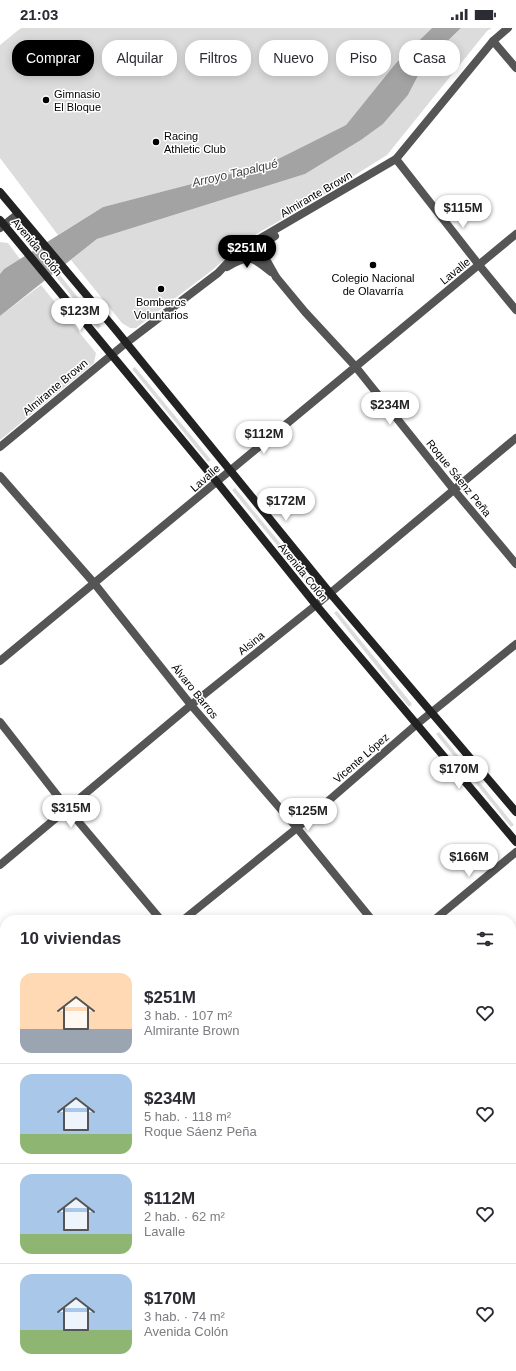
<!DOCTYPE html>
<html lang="es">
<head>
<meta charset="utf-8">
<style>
  body { margin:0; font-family:Arial,sans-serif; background:#f2f2f3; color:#2b2b33; height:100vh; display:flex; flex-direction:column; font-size:15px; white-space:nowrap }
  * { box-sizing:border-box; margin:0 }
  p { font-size:13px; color:#7c7c81 }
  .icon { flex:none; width:22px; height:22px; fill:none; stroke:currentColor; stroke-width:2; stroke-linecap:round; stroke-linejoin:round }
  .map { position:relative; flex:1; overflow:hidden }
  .side { position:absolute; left:0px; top:887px; width:516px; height:456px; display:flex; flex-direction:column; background:#fff; border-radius:16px 16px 0 0; box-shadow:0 2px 10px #0003 }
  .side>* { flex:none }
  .top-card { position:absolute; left:12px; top:12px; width:492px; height:36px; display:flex; gap:8px }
  .price { position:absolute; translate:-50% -34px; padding:0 9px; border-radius:14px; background:#fff; color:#222; font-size:13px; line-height:26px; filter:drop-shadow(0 1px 2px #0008) }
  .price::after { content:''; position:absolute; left:50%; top:24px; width:12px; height:9px; margin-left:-6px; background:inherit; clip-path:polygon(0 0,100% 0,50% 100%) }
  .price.current { background:#000; color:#fff }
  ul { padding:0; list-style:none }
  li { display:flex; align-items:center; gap:12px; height:100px; padding:0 20px }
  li+li { border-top:1px solid #e1e1e2 }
  li span { display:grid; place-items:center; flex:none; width:112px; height:80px; border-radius:12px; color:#555 }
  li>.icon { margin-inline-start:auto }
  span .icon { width:48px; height:48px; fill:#fffc; stroke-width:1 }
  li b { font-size:17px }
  h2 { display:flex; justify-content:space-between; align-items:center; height:48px; padding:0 20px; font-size:17px }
  .pill { padding:0 14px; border-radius:16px; background:#fff; box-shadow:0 2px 10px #0003; font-size:14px; line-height:36px }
  .pill.current { background:#000; color:#fff }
  .status { display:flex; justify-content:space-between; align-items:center; height:28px; padding:0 20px; background:#fff; direction:ltr }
  .status svg { height:11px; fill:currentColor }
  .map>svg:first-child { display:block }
</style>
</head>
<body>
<div class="status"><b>21:03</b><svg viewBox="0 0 49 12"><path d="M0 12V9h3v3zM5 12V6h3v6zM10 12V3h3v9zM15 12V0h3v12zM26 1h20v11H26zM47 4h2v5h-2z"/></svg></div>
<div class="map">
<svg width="516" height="1343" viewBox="0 0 516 1343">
  <rect width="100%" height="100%" fill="#fff"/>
  <!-- green -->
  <g fill="#dcdcdc">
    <path d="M21,0H432L396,35L346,97L268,136L103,179L58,207L0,130V17Z"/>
    <path d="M461,0H492L487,3L387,127L309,176L251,209L211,243L136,300H130L122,295L71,232L97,211L305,146L361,112L383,96L408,67L424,36Z"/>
    <path d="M26,205L101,298L98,301L23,208Z"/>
    <path d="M0,214L8,215L20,231L4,241L0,246Z"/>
    <path d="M41,257L96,325L94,335L0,412V288Z"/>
    <path d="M135,339L211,432L208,434L132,341Z"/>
    <path d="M235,460L311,553L308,555L232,462Z"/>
    <path d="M337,583L412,676L409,679L334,585Z"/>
    <path d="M439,704L514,797L511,799L436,706Z"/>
  </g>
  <!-- water -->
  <path fill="#a3a3a3" d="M432,0H461L424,36L408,67L383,96L361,112L305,146L97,211L0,288V246L4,241L103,179L268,136L346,97L396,35Z"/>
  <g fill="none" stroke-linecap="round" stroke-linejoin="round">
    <!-- minor -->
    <g stroke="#555" stroke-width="8">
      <path d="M493,13L516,40"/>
      <path d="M396,131L479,237L516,282"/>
      <path d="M276,249L305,284L355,338L454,462L516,536"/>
      <path d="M0,448L94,555L191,677L297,800L372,892"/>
      <path d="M0,633L516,206"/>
      <path d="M0,694L67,780L161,892"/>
      <path d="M0,837L191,677L316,577L516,410"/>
      <path d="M183,892L297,800L417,696L516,616"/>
      <path d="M434,892L516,824"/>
      <path d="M0,942L5,948"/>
      <path d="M511,1031L516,1027"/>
      <path d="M0,1043L5,1039"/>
      <path d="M511,1060L516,1066"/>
      <path d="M0,1189L5,1195"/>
      <path d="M511,1239L516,1234"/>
      <path d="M0,1249L5,1245"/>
      <path d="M511,1310L516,1316"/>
      <path d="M122,1338L126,1343"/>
      <path d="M330,1338L334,1343"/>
      <path d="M136,1343L142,1338"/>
      <path d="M385,1343L392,1338"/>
    </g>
    <!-- tertiary -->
    <g stroke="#555" stroke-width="8">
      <path d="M0,200L18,186"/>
      <path d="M275,208L267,213L264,220L267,233L276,249"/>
      <path d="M227,239C249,226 252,228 271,244"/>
      <path d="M0,419L126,315L218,245L231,231L252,215L396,131L493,13L508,0"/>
    </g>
    <!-- secondary -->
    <g stroke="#222" stroke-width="8">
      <path d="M0,164L115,301L330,565L516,784"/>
      <path d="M0,192L217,454L316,577L516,814"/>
    </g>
  </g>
  <!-- markers -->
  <g fill="#000" stroke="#fff" stroke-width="1.5">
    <circle cx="46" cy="72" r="4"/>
    <circle cx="156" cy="114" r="4"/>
    <circle cx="373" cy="237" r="4"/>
    <circle cx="161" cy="261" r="4"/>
  </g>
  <g text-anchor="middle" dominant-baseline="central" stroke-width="3" stroke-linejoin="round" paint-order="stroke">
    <!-- poi labels -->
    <g font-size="11" fill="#000" stroke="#fff" text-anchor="start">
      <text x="54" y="66">Gimnasio<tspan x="54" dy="13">El Bloque</tspan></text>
      <text x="164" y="108">Racing<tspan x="164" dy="13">Athletic Club</tspan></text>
      <text x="373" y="250" text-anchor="middle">Colegio Nacional<tspan x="373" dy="13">de Olavarría</tspan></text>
      <text x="161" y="274" text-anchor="middle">Bomberos<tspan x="161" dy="13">Voluntarios</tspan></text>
    </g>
    <!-- street labels -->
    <g font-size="11" fill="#000" stroke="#fff">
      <text transform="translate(316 166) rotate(-30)">Almirante Brown</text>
      <text transform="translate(37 219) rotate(50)">Avenida Colón</text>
      <text transform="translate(455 243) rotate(-39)">Lavalle</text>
      <text transform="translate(55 359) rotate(-40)">Almirante Brown</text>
      <text transform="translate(205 450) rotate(-41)">Lavalle</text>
      <text transform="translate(459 450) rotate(51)">Roque Sáenz Peña</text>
      <text transform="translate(303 544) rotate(51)">Avenida Colón</text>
      <text transform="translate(251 615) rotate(-39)">Alsina</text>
      <text transform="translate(195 663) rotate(51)">Álvaro Barros</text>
      <text transform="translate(361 730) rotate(-41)">Vicente López</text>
    </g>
    <!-- water labels -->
    <g font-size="12" font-style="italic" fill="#444" stroke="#fff">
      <text transform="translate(235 145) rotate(-13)">Arroyo Tapalqué</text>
    </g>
  </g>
</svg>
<b class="price" style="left:463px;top:201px">$115M</b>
<b class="price current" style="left:247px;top:241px">$251M</b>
<b class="price" style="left:80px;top:304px">$123M</b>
<b class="price" style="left:390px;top:398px">$234M</b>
<b class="price" style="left:264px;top:427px">$112M</b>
<b class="price" style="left:286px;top:494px">$172M</b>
<b class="price" style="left:459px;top:762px">$170M</b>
<b class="price" style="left:71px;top:801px">$315M</b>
<b class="price" style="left:308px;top:804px">$125M</b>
<b class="price" style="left:469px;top:850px">$166M</b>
<div class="top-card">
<a class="pill current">Comprar</a>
<a class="pill">Alquilar</a>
<a class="pill">Filtros</a>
<a class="pill">Nuevo</a>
<a class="pill">Piso</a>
<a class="pill">Casa</a>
</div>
<section class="side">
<h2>10 viviendas<svg class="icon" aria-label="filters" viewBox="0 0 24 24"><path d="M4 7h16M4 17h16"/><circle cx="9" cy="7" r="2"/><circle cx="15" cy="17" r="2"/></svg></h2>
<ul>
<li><span style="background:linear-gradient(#ffd9b3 70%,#9aa5b1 0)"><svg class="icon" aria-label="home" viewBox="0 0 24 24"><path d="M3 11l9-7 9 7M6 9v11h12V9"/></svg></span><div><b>$251M</b><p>3 hab. · 107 m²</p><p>Almirante Brown</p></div><svg class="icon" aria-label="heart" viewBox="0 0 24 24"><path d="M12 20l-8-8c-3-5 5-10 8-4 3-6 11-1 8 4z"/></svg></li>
<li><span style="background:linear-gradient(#a9c7e8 75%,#8fb573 0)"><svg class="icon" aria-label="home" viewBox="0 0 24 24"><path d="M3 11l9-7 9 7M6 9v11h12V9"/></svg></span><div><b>$234M</b><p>5 hab. · 118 m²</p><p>Roque Sáenz Peña</p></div><svg class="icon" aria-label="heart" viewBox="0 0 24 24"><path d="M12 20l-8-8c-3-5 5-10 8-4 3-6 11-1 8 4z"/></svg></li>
<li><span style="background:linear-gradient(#a9c7e8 75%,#8fb573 0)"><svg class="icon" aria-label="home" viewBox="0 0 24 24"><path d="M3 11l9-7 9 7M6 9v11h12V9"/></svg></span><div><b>$112M</b><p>2 hab. · 62 m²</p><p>Lavalle</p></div><svg class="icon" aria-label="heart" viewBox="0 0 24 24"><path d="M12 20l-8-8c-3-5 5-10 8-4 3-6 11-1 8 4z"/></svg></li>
<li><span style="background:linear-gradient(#a9c7e8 70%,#8fb573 0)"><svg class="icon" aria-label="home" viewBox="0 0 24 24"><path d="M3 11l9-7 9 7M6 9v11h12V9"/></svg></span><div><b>$170M</b><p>3 hab. · 74 m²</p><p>Avenida Colón</p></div><svg class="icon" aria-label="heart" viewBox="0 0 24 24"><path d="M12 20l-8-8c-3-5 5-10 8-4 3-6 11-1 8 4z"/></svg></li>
</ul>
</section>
</div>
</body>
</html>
